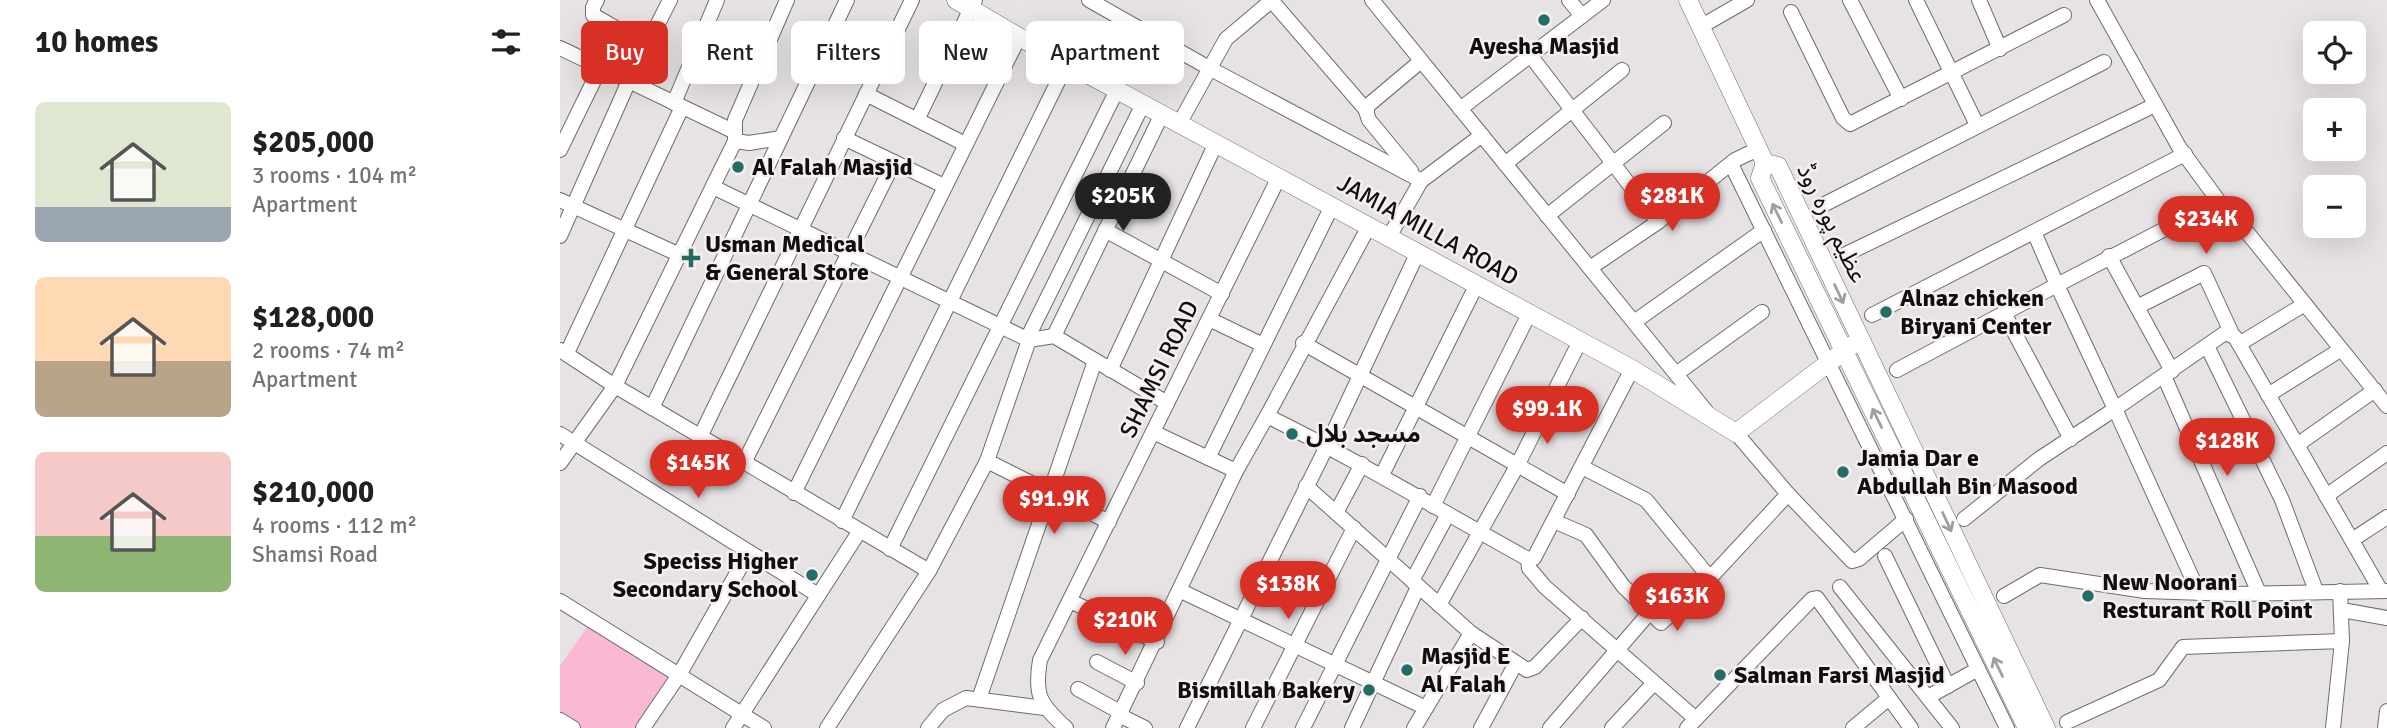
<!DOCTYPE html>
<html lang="en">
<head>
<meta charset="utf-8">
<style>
  body { margin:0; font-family:Signika,"Noto Sans Arabic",sans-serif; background:#f6f6f6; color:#202124; height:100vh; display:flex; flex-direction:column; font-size:26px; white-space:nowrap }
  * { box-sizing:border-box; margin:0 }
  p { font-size:23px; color:#757577 }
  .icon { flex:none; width:38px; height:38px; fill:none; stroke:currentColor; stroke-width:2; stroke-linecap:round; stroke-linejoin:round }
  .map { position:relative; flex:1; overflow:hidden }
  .drawer { display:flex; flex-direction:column; background:#fff; width:560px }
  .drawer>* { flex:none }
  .banner { position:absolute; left:21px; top:21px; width:665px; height:63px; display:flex; gap:14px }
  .buttons { position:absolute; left:1743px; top:21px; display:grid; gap:14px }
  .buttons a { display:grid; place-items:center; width:63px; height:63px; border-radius:10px; background:#fff; box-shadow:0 7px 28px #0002; font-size:35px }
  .price { position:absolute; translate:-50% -60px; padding:0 16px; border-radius:24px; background:#d93025; color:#fff; font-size:23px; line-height:46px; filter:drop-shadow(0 2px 4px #0008) }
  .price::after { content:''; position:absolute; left:50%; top:42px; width:21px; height:16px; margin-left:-10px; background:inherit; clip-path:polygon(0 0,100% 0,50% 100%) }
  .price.on { background:#222; color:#fff }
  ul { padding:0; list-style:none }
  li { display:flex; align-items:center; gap:21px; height:175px; padding:0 35px }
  li span { display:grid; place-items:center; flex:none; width:196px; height:140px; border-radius:10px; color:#555 }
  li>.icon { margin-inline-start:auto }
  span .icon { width:84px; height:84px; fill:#fffc; stroke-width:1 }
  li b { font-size:30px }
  h2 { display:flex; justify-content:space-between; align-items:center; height:84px; padding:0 35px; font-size:30px }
  .chip { padding:0 24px; border-radius:10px; background:#fff; box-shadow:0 7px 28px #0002; font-size:24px; line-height:63px }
  .chip.on { background:#d93025; color:#fff }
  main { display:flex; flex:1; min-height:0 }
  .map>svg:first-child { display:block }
</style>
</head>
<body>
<main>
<section class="drawer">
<h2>10 homes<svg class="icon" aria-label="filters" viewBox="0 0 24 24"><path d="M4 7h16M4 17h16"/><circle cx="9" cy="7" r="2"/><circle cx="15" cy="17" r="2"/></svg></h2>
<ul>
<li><span style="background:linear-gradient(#dfe7d0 75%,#9aa5b1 0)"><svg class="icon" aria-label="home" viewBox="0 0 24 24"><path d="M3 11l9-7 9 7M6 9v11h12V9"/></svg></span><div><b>$205,000</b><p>3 rooms · 104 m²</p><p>Apartment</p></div></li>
<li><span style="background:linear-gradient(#ffd9b3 60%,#b9a48a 0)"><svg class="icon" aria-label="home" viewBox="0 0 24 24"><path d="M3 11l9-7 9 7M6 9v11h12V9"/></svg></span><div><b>$128,000</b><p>2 rooms · 74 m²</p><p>Apartment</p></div></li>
<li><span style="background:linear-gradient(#f6c9c9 60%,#8fb573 0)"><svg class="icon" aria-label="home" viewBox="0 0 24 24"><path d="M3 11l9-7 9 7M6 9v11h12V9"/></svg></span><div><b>$210,000</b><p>4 rooms · 112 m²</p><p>Shamsi Road</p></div></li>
</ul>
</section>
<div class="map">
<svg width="1827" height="728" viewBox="0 0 1827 728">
  <rect width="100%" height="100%" fill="#e7e2e4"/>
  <!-- green -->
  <path fill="#f9b9d5" d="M30,623L114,674L79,728H17L0,717V666Z"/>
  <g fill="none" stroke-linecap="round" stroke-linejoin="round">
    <!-- minor casing -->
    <g stroke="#706b6d" stroke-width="16">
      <g id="minor">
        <path d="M37,0L33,7V15L87,46"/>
        <path d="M529,0L649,68L858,179"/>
        <path d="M711,0L807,111"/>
        <path d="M812,0L1146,411"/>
        <path d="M1009,0L1022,16"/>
        <path d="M1290,0L1341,99"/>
        <path d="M1356,0L1417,125"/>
        <path d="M1419,0L1440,49"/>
        <path d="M1537,0L1619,147L1660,203L1670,211L1827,406"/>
        <path d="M1231,12L1283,118L1290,124L1504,15"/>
        <path d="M1140,27L1187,0"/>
        <path d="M0,48L175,132"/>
        <path d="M970,55L1098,222"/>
        <path d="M306,94L405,144"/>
        <path d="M114,103L157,0"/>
        <path d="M900,109L1043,0"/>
        <path d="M358,118L415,0"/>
        <path d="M619,124L666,39L711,1"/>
        <path d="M284,138L384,186"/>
        <path d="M175,141L189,143L221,138"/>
        <path d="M0,150L40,68"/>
        <path d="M945,164L1062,70"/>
        <path d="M1172,166L1447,728"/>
        <path d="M851,171L809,120L805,108L861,61"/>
        <path d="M153,187L469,340"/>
        <path d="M0,200L120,255"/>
        <path d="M1261,206L1544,62"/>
        <path d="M987,216L1104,123"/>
        <path d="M809,226L707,416C797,460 881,511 968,559L974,558L1072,369"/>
        <path d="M545,230L662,294"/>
        <path d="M1474,232L1497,285L1655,203H1660"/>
        <path d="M0,236L69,81L110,0"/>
        <path d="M829,237L861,181L922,135"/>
        <path d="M1284,255L1595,105"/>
        <path d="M1549,256L1612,371"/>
        <path d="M1030,268L1098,222L1175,160L1198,149"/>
        <path d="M1577,307L1644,273L1672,334"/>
        <path d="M1444,313L1511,439"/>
        <path d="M1312,315L1625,154"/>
        <path d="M649,319L703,345"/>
        <path d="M1074,322L1204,230"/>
        <path d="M494,336L602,114"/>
        <path d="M467,339L583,104"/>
        <path d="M743,343L1008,494"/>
        <path d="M1679,344L1745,304"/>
        <path d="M1647,346L1722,500L1756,591"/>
        <path d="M0,350L55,386L369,571"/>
        <path d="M7,353L122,107"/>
        <path d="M550,370L656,143"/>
        <path d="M1337,370L1497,285L1555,409L1479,459L1404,519"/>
        <path d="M1116,374L1202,312"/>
        <path d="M1604,376L1699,593"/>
        <path d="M1708,395L1780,350"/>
        <path d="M92,408L287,0"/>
        <path d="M1176,433L1228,494L1292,561L1299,559L1346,519"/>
        <path d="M0,434L258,595"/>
        <path d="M140,437L352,0"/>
        <path d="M1737,445L1815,390"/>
        <path d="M648,458L772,206"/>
        <path d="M427,461L549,522"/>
        <path d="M0,463L55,386L175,141V120L227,0"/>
        <path d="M184,463L334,162"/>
        <path d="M1022,467L1086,500L1150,578"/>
        <path d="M676,471L707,416"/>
        <path d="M822,475L917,284"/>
        <path d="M746,486L911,633L967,670L975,667L1022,618"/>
        <path d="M234,493L459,37"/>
        <path d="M1766,496L1827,453"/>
        <path d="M873,506L969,314"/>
        <path d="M776,513L802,464"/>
        <path d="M282,521L507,63"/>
        <path d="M994,521L1026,535L1063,586L1101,623L1150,578L1228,494"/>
        <path d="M1792,540L1827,517"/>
        <path d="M330,549L557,90"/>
        <path d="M1325,556L1388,686"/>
        <path d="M968,559L969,568L985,587L1136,719"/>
        <path d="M852,581L888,514"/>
        <path d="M1280,587L1392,728"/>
        <path d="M621,591L866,708"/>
        <path d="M1780,591L1782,641"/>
        <path d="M1639,593L1555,409L1665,333L1675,337L1821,591"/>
        <path d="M1444,596L1480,575L1585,591L1675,594L1827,591"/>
        <path d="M0,601L204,728"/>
        <path d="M510,601L597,642"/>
        <path d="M879,605L957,466L1020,341"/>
        <path d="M1782,610L1827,618"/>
        <path d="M537,662L577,683"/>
        <path d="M518,689L562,713"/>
        <path d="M1368,697L1418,669"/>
        <path d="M419,699L535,361"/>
        <path d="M561,716L585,728"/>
        <path d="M0,720L13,728"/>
        <path d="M1507,722L1599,680L1623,647L1782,641L1773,728"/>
        <path d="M83,728L119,675L189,552"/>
        <path d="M173,728L299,532"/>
        <path d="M267,728L369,571L427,461L469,340L494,336L607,403"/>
        <path d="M368,728L383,710L406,698L484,708"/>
        <path d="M506,728C480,704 474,696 480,660L719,177"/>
        <path d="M553,728L676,471L593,432"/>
        <path d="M627,728L767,446L858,252"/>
        <path d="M693,728L794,528"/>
        <path d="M743,728L860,496"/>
        <path d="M792,728L858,587"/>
        <path d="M854,728L911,633"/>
        <path d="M921,728L956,663"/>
        <path d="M990,728L1090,612"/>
        <path d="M1052,728L1093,684"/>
        <path d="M1127,728L1252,599L1257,598L1351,728"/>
        <path d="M1293,728L1329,698"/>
        <path d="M1825,728L1827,711"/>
      </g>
    </g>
    <!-- major casing -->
    <g stroke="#706b6d" stroke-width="19">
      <g id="major">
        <path d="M396,0L459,37L1072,369L1176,433L1292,345"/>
        <path d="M1128,0L1205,163"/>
        <path d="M1467,728L1200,178L1205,163L1218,166L1486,728"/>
      </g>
    </g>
    <!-- minor -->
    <use href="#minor" stroke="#fff" stroke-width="14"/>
    <!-- major -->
    <use href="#major" stroke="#fff" stroke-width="18"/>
  </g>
  <!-- one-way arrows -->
  <defs><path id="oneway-shaft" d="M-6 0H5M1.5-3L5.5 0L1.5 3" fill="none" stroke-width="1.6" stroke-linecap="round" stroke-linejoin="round" transform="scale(1.75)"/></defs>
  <g stroke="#9f9f9f">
    <use href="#oneway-shaft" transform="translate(1217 213) rotate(-116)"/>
    <use href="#oneway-shaft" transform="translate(1279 294) rotate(65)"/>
    <use href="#oneway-shaft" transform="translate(1317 418) rotate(-116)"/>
    <use href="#oneway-shaft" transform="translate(1387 522) rotate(65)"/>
    <use href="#oneway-shaft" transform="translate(1438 667) rotate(-116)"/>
  </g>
  <!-- markers -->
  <g fill="#246d67" stroke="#f5eff1" stroke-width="2.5">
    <circle cx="984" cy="20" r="7"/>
    <circle cx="178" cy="167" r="7"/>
    <path d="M127.5 247.5h7v7h7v7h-7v7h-7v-7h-7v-7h7z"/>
    <circle cx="1326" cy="312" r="7"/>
    <circle cx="732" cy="434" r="7"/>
    <circle cx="1283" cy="472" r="7"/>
    <circle cx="252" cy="575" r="7"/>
    <circle cx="1528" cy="596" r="7"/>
    <circle cx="847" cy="670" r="7"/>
    <circle cx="1160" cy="675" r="7"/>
    <circle cx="809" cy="690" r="7"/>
  </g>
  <g text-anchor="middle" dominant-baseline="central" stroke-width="5" stroke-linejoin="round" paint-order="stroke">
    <!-- poi labels -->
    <g font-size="24" font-weight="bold" fill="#100e0f" stroke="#f5eff1" text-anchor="start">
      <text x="984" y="46" text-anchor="middle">Ayesha Masjid</text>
      <text x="192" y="167">Al Falah Masjid</text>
      <text x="145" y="244">Usman Medical<tspan x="145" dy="28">&amp; General Store</tspan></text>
      <text x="1340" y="298">Alnaz chicken<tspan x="1340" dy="28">Biryani Center</tspan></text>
      <text x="746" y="434">مسجد بلال</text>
      <text x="1297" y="458">Jamia Dar e<tspan x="1297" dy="28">Abdullah Bin Masood</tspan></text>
      <text x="238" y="561" text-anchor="end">Speciss Higher<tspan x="238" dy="28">Secondary School</tspan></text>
      <text x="1542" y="582">New Noorani<tspan x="1542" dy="28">Resturant Roll Point</tspan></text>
      <text x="861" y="656">Masjid E<tspan x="861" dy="28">Al Falah</tspan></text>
      <text x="1174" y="675">Salman Farsi Masjid</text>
      <text x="795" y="690" text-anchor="end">Bismillah Bakery</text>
    </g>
    <!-- street labels -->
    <g font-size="24" fill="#100e0f" stroke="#f5eff1">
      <text transform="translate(1272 223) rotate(64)">عظیم پورہ روڈ</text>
      <text transform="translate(868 230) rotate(29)">JAMIA MILLA ROAD</text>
      <text transform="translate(599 369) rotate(-64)">SHAMSI ROAD</text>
    </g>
  </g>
</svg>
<div class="buttons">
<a><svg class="icon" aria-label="locate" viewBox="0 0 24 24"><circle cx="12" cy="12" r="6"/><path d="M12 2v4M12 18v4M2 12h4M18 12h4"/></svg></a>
<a>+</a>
<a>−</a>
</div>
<b class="price on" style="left:563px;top:233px">$205K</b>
<b class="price" style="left:1112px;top:233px">$281K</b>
<b class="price" style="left:1646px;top:256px">$234K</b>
<b class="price" style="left:987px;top:446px">$99.1K</b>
<b class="price" style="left:1667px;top:478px">$128K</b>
<b class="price" style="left:138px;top:500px">$145K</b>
<b class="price" style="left:494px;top:536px">$91.9K</b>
<b class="price" style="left:728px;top:621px">$138K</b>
<b class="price" style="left:1117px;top:633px">$163K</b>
<b class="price" style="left:565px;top:657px">$210K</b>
<div class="banner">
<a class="chip on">Buy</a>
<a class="chip">Rent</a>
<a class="chip">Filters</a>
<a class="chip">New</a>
<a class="chip">Apartment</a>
</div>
</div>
</main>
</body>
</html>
